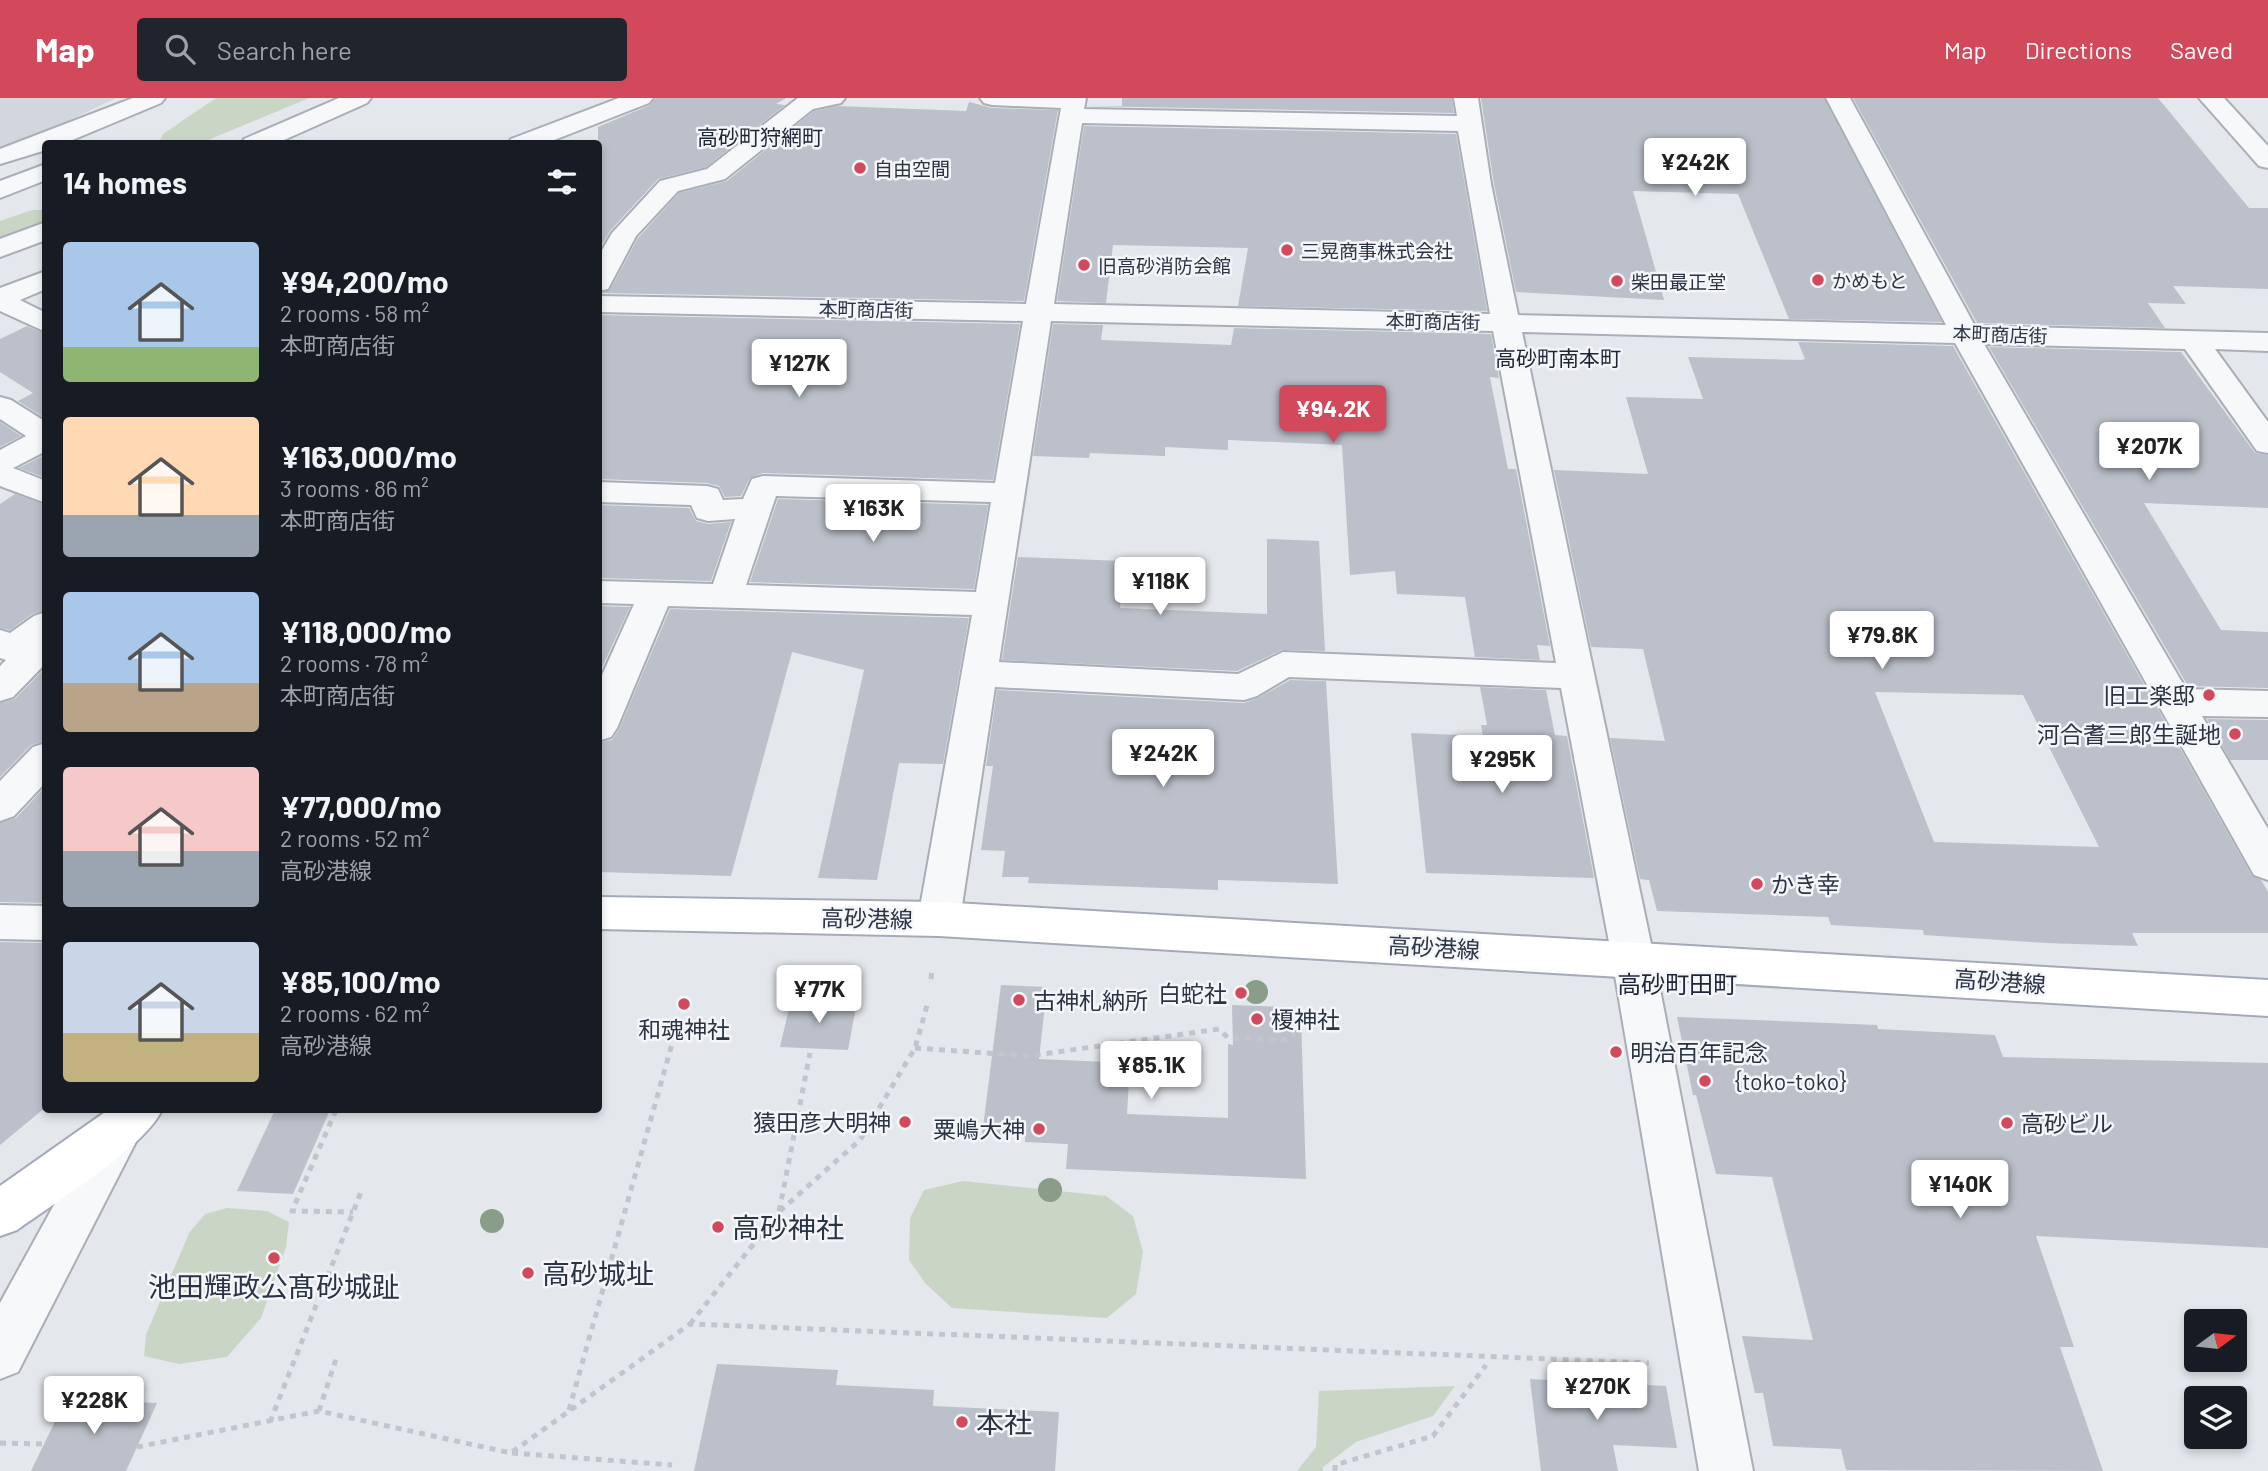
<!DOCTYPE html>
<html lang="en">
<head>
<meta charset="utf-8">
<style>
  body { margin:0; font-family:Barlow,"Noto Sans JP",sans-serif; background:#20242c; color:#f1f3f6; height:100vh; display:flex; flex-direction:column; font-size:26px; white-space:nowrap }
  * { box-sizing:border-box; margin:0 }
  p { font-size:23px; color:#9ea1a6 }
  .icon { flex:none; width:38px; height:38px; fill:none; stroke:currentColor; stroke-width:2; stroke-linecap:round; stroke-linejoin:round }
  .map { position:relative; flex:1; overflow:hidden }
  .sheet { position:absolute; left:42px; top:42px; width:560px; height:973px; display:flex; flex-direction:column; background:#171b24; border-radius:7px; box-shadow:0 4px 10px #0003 }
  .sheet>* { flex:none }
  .needle { width:46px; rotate:75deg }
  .fabs { position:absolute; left:2184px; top:1211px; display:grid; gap:14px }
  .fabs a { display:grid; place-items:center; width:63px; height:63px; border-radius:7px; background:#171b24; box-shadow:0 4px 10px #0003; font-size:35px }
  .price { position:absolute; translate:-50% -60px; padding:0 16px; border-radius:7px; background:#fff; color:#222; font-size:23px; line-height:46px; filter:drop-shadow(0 2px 4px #0008) }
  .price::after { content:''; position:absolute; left:50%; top:42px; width:21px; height:16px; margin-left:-10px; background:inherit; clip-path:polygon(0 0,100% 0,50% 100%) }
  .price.selected { background:#d1495b; color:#fff }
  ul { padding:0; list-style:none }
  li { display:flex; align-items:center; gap:21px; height:175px; padding:0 21px }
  li span { display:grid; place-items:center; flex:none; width:196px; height:140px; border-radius:7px; color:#555 }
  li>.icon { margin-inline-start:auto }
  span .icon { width:84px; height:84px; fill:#fffc; stroke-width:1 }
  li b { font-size:30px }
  h2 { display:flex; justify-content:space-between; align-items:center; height:84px; padding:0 21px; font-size:30px }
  header { display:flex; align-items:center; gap:42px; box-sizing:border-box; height:98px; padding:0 35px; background:#d1495b; color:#fff }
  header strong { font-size:33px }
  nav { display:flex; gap:38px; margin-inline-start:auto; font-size:24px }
  .search { width:490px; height:63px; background:#20242c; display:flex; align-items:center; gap:18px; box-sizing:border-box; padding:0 24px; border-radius:7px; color:#9ea1a6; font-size:26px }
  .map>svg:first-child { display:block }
</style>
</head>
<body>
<header>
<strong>Map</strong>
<div class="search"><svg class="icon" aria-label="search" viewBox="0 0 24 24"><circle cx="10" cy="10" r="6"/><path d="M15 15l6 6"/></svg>Search here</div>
<nav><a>Map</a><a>Directions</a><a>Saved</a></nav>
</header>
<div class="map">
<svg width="2268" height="1373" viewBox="0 0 2268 1373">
  <rect width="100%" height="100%" fill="#e4e7ec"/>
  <!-- built -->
  <path fill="#d2d6de" d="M0,0H116L0,56Z"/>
  <!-- green -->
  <g fill="#c9d6c5">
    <path d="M216,0H309L201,45H159L163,36Z"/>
    <path d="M32,112H45V124L42,128L0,145V123Z"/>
    <path d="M963,1083L1106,1098L1133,1118L1143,1154L1136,1196L1107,1220L952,1210L925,1185L909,1162L910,1120L924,1092Z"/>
    <path d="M227,1110L267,1113L289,1124L286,1149L261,1220L227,1259L179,1266L144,1258L146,1237L189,1135L205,1116Z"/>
    <path d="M1455,1288L1433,1318L1356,1344L1323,1369V1373H1297L1316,1349L1319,1293Z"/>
  </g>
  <!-- building -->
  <g fill="#bbc0ca" fill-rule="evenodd">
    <path d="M656,0H786L776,6L785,7L706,69L658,81L610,133L598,153V29L650,7Z"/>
    <path d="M1122,0H1452L1454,15L1087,8H1122Z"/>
    <path d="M1481,0H1824L1942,224L1789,221L1738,96L1633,93L1664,202L1516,194L1494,86Z"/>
    <path d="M1853,0H2158L2249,110H2268V191L2173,188L2186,206L2148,205L2165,230L1977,225Z"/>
    <path d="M969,4L992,10L1058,12L1024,203L599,195L610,192L638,140L679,95L727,83L814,13L837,8L966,13Z"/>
    <path d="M1084,28L1456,36L1487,213L1238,208L1248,150L1113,147L1106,205L1057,203Z"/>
    <path d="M598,217L1020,226L993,382L763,375L750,380L741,398L725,399L719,388L707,385L598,381Z"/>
    <path d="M1053,226L1103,227L1101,242L1231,247L1234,230L1491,236L1499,280L1490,279L1508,371H1516L1550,548L1537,547L1540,562L1475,559L1465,499L1397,496L1395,473L1350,477L1342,347L1228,342V352L1165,349V358L1090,355L1089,360L1033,358Z"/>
    <path d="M27,228L46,236V321L18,303L33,295L0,274V241Z"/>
    <path d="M1798,244L1953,248L2252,778L2261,782L2268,794V835H2132L2138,848L2046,845L1924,837L1923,832L1831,827L1828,819L1657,813L1649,782L1640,781L1610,640L1665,643L1643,551L1591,549L1554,372L1648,376L1626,299L1703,301L1688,259L1801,262L1805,261ZM1875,594L2023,597L2099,749L1934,744Z"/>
    <path d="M1989,249L2181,254L2255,355L2268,357V410L2144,405L2221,532L2268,534V590L2188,588Z"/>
    <path d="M0,324L21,338L0,349Z"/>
    <path d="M46,356V380L19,370Z"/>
    <path d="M15,396L46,407V512L32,516L10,532L0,530V406Z"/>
    <path d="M778,401L988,407L974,491L750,484Z"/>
    <path d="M598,407L689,410L696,423L708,426L731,424L711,483L598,480Z"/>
    <path d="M1267,441L1319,443L1325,553L1282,552L1237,573L1002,562L1018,459L1124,463L1120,510L1267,516Z"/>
    <path d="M598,508L630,509L598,578Z"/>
    <path d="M670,511L969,520L943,666L899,665L877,782L818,780L864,572L792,554L731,778L598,774V645L612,642L619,631Z"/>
    <path d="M46,569V643L31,647L0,679V605L15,601Z"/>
    <path d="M1290,582L1326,583L1338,786L1218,782V792L1028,785L1029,779H1002L1005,753L981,752L993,668H986L997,592L1244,605L1258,600Z"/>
    <path d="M1480,589L1546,592L1555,637L1567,638L1594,780L1426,775L1411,635L1483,638L1481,627H1487Z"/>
    <path d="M2207,621L2268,622V662H2230Z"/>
    <path d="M46,688V805L0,804V725L16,720Z"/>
    <path d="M0,844L46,845V1009L0,1047Z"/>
    <path d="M1001,887L1047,889L1039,961L1130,965L1127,1016L1228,1020V946L1233,947L1232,907L1282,909V922L1301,921L1306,1081L1066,1071L1068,1046L1025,1044V1039L982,1037Z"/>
    <path d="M791,902L857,904L848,952L780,949Z"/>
    <path d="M1677,919L1877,927L1878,931L1995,937L2003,959L2268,965V1150L2036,1138L2074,1249H2060L2103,1373L1846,1372L1841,1351L1773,1348L1763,1295H1755L1742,1238L1813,1242L1772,1079L1716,1076L1696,997H1693Z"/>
    <path d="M275,1012H330L293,1096L237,1093Z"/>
    <path d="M717,1266L838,1272L836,1287L934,1292L933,1308L1059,1314L1055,1373H694Z"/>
    <path d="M1530,1281L1666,1288L1677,1350L1613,1347L1618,1373H1541Z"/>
    <path d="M66,1301L157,1305L126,1373H31Z"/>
  </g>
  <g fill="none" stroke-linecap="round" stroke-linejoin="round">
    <!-- minor casing -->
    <g stroke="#a9aeb7" stroke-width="4">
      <g id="minor">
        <path d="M133,0H165L161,5L70,43L46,46V52L0,66V51Z"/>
        <path d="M339,0H371L367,5L275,46H241L244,41Z"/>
        <path d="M619,0H653L649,5L544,46H508L511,41Z"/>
        <path d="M798,0H845L841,5L813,11L725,81L678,93L636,138L608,191L598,193V159L612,135L660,83L707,71Z"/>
        <path d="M980,0H1086L1084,11L1457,18L1454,0H1478L1491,86L1518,217L1946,227L1826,0H1850L1975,228L2268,235V253L2215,251L2268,324V355L2257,353L2185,251L1984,246L2186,591L2268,593V619L2202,618L2268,731V782L2254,777L1955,245L1522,234L1654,860L1753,1373H1699L1612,860L1561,590L1289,579L1257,598L1244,602L995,589L960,821L954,833L939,838L924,833L918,821L972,517L668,508L617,630L611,639L598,643V586L634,506L598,505V483L713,486L735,421L708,423L697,420L691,407L598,404V384L707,388L718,391L723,402L743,401L752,381L763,378L995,385L1023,223L598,214V198L1026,206L1061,10L992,7L984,5ZM1082,25L1458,33L1490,216L1054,206ZM1051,223L1493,233L1556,565L1283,554L1238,576L999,564ZM776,398L991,404L976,494L746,487Z"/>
        <path d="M2199,0H2224L2268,48V70L2259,68Z"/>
        <path d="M46,66V82L0,100V83Z"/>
        <path d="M46,124V142L0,159V141Z"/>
        <path d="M46,173V191L20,202L46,215V234L0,213V190Z"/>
        <path d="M0,299L11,302L46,324V353L13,370L46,383V405L0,388V352L26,338L0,321Z"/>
        <path d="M46,514V565L13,599L0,603V568L6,562L0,560V532L10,535L34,518Z"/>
        <path d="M46,645V684L14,718L0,723V683L33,649Z"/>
        <path d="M0,807L46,808V842L0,841Z"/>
        <path d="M119,1012L135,1018L142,1032L18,1274L0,1281V1205L103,1018Z"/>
      </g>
    </g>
    <!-- major casing -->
    <g stroke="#a3abb8" stroke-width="4">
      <g id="major">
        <path d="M598,799L939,804L2268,882V918L939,838L598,831Z"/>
        <path d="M108,1012H162C144,1050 54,1105 17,1132L0,1138V1088Z"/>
      </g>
    </g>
    <!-- path -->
    <g stroke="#c2c5cb" stroke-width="5" stroke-dasharray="6 6" stroke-linecap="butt">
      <path d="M931,881L932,870"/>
      <path d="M915,950L1029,958L1219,931L1228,940L1287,942L1295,935"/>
      <path d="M336,1012L292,1113L353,1114"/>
      <path d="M780,1113L860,1042L915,950L928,904"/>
      <path d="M690,1226L779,1114L810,955"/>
      <path d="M569,1312L672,946"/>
      <path d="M319,1313L336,1261"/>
      <path d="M270,1324L361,1094"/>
      <path d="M0,1345L44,1346"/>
      <path d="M137,1349L319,1313L511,1355L690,1226L1649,1265"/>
      <path d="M512,1355L672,1367"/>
      <path d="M1335,1373V1367L1433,1338L1486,1267"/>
    </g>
    <!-- minor -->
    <use href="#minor" fill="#f7f8fa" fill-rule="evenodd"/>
    <!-- major -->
    <use href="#major" fill="#fff" fill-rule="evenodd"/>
  </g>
  <!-- trees -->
  <g fill="#899d89">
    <circle cx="1256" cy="894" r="12"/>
    <circle cx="1050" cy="1092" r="12"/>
    <circle cx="492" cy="1123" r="12"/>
  </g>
  <!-- markers -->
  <g fill="#d1495b" stroke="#f4f6f9" stroke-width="2.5">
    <circle cx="860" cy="70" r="7"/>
    <circle cx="1287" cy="152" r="7"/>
    <circle cx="1084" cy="167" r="7"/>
    <circle cx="1818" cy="182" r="7"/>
    <circle cx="1617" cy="183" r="7"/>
    <circle cx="2209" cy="597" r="7"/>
    <circle cx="2235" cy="636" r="7"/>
    <circle cx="1757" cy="786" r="7"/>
    <circle cx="1241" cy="895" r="7"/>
    <circle cx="1019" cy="902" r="7"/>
    <circle cx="684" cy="906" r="7"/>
    <circle cx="1257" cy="921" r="7"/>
    <circle cx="1616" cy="954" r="7"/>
    <circle cx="1705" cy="983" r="7"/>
    <circle cx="905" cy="1024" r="7"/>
    <circle cx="2007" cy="1025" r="7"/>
    <circle cx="1039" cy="1031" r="7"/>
    <circle cx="718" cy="1129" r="7"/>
    <circle cx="274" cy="1160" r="7"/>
    <circle cx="528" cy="1175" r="7"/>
    <circle cx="962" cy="1324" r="7"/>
  </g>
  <g text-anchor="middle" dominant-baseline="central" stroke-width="5" stroke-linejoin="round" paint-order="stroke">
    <!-- far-poi labels -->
    <g font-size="19" fill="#2b3445" stroke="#f4f6f9" text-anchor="start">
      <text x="874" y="70">自由空間</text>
      <text x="1301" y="152">三晃商事株式会社</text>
      <text x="1098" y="167">旧高砂消防会館</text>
      <text x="1832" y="182">かめもと</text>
      <text x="1631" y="183">柴田最正堂</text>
    </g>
    <!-- far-street labels -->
    <g font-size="19" fill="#2b3445" stroke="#f4f6f9">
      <text transform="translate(866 211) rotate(1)">本町商店街</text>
      <text transform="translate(1433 223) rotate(1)">本町商店街</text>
      <text transform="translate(2000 236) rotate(2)">本町商店街</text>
    </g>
    <!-- far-neighbourhood labels -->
    <g font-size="21" fill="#1d2536" stroke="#f4f6f9">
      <text x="760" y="38">高砂町狩網町</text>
      <text x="1558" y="259">高砂町南本町</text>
    </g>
    <!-- poi labels -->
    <g font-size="23" fill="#2b3445" stroke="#f4f6f9" text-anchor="start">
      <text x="2195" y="597" text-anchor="end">旧工楽邸</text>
      <text x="2221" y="636" text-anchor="end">河合耆三郎生誕地</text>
      <text x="1771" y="786">かき幸</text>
      <text x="1227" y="895" text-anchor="end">白蛇社</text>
      <text x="1033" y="902">古神札納所</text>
      <text x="1271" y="921">榎神社</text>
      <text x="684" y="931" text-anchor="middle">和魂神社</text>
      <text x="1630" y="954">明治百年記念</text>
      <text x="1719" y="983">｛toko-toko｝</text>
      <text x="891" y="1024" text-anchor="end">猿田彦大明神</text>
      <text x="2021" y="1025">高砂ビル</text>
      <text x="1025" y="1031" text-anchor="end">粟嶋大神</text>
    </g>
    <!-- street labels -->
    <g font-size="23" fill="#2b3445" stroke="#f4f6f9">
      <text transform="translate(867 820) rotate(1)">高砂港線</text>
      <text transform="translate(1434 849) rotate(3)">高砂港線</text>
      <text transform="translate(2000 883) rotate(4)">高砂港線</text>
    </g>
    <!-- neighbourhood labels -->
    <g font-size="24" fill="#1d2536" stroke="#f4f6f9">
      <text x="1677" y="885">高砂町田町</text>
    </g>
    <!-- near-poi labels -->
    <g font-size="28" fill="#2b3445" stroke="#f4f6f9" text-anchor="start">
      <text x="732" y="1129">高砂神社</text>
      <text x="542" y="1175">高砂城址</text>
      <text x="274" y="1188" text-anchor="middle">池田輝政公髙砂城趾</text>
      <text x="976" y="1324">本社</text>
    </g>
  </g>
</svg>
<div class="fabs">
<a><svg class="needle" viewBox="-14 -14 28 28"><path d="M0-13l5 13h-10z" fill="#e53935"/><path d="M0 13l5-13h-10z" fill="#9ea1a6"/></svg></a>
<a><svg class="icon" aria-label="layers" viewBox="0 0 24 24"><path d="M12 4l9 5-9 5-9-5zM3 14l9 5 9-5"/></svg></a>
</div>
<b class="price" style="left:1695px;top:100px">¥242K</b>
<b class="price" style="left:799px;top:301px">¥127K</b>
<b class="price selected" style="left:1333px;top:347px">¥94.2K</b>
<b class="price" style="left:2149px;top:384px">¥207K</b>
<b class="price" style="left:873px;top:446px">¥163K</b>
<b class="price" style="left:1160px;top:519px">¥118K</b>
<b class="price" style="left:1882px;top:573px">¥79.8K</b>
<b class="price" style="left:1163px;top:691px">¥242K</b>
<b class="price" style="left:1502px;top:697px">¥295K</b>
<b class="price" style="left:819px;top:927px">¥77K</b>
<b class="price" style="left:1151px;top:1003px">¥85.1K</b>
<b class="price" style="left:1960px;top:1122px">¥140K</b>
<b class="price" style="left:1597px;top:1324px">¥270K</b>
<b class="price" style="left:94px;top:1338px">¥228K</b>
<section class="sheet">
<h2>14 homes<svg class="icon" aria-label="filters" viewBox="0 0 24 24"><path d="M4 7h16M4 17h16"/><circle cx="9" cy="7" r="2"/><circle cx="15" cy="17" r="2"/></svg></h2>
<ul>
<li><span style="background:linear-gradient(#a9c7e8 75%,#8fb573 0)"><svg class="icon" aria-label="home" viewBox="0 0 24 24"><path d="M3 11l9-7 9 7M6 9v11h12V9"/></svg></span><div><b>¥94,200/mo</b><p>2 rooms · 58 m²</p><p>本町商店街</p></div></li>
<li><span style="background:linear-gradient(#ffd9b3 70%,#9aa5b1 0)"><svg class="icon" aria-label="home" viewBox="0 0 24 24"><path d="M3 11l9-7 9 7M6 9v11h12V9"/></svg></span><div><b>¥163,000/mo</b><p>3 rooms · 86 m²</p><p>本町商店街</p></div></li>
<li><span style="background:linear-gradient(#a9c7e8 65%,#b9a48a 0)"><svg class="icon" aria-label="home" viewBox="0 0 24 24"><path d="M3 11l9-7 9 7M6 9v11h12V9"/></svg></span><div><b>¥118,000/mo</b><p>2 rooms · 78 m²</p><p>本町商店街</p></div></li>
<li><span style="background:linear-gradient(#f6c9c9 60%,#9aa5b1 0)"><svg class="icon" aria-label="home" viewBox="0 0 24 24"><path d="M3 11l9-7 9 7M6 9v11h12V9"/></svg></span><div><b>¥77,000/mo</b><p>2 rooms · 52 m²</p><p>高砂港線</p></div></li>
<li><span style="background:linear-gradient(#c9d6e8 65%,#c2b280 0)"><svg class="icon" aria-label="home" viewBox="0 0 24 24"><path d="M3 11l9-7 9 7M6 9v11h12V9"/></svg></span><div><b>¥85,100/mo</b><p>2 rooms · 62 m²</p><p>高砂港線</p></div></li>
</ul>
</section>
</div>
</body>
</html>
